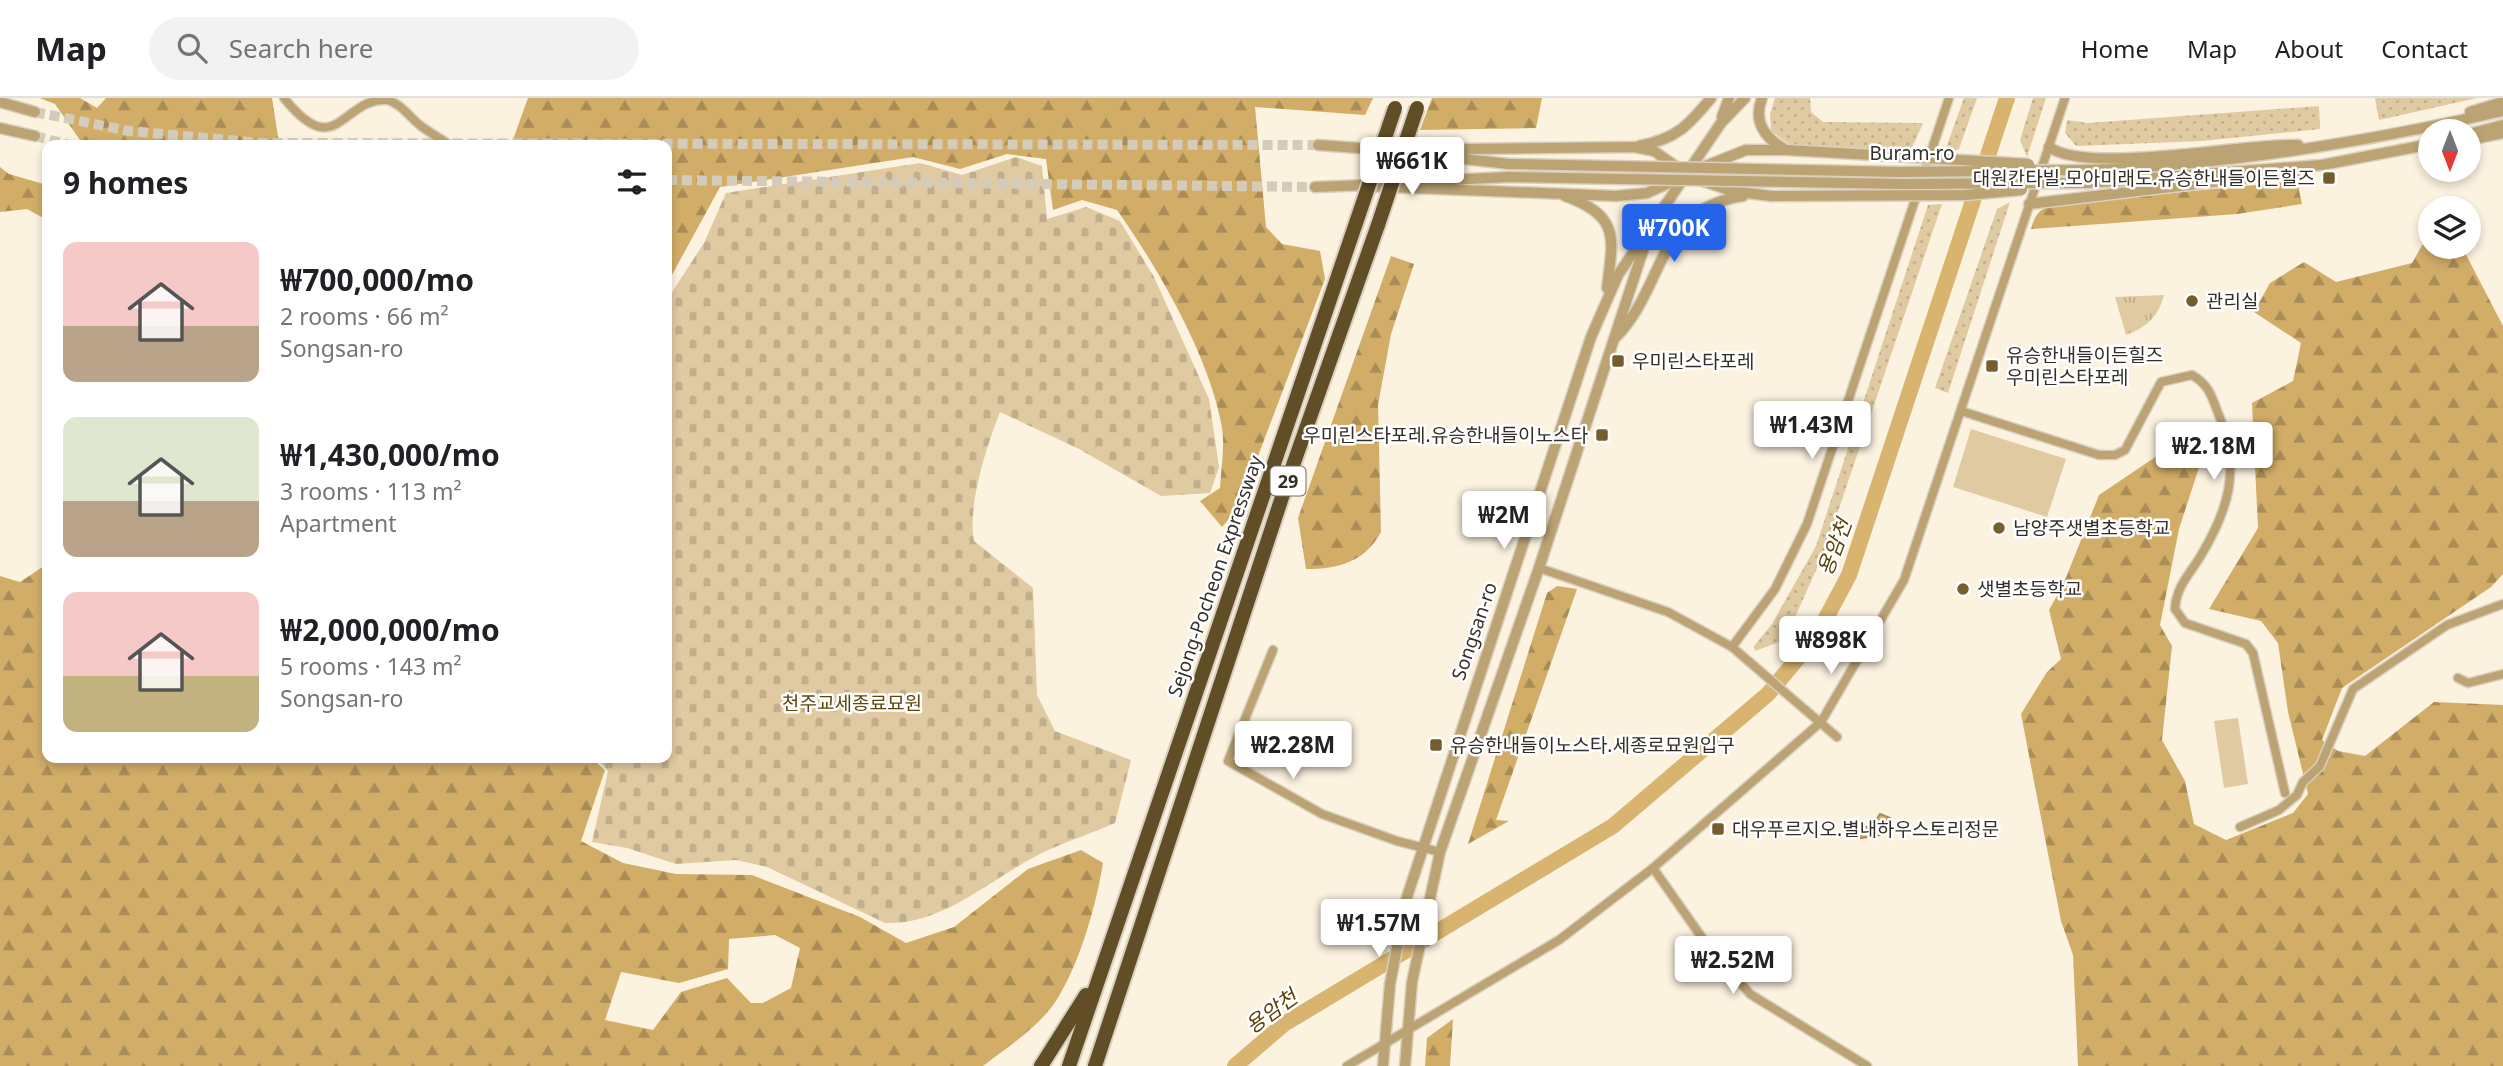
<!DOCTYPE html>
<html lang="en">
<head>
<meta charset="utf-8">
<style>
  body { margin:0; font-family:"Noto Sans","Noto Sans KR",sans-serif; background:#f2f2f2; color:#202124; height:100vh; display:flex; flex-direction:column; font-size:26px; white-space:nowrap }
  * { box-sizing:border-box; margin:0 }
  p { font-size:23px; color:#757577 }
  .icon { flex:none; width:38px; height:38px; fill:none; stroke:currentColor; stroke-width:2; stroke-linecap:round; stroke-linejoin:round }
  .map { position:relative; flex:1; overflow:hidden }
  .sheet { position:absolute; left:42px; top:42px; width:630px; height:623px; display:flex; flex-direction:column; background:#fff; border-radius:14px; box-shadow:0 4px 10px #0003 }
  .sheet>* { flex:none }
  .needle { width:46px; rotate:180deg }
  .tools { position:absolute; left:2418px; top:21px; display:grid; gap:14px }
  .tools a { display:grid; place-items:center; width:63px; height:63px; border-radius:50%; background:#fff; box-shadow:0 4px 10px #0003; font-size:35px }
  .price { position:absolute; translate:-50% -60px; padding:0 16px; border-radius:7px; background:#fff; color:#222; font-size:23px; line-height:46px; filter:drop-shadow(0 2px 4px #0008) }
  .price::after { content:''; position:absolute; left:50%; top:42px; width:21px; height:16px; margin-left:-10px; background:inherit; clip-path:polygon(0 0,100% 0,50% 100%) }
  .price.selected { background:#2563eb; color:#fff }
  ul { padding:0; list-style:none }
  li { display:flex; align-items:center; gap:21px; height:175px; padding:0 21px }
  li span { display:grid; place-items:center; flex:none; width:196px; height:140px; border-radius:14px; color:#555 }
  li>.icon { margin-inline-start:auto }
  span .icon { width:84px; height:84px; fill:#fffc; stroke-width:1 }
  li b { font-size:30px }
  h2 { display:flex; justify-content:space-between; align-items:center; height:84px; padding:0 21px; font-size:30px }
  header { display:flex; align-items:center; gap:42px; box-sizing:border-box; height:98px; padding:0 35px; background:#fff; border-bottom:2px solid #e0e0e0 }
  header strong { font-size:33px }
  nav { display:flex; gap:38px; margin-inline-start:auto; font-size:24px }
  .search { width:490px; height:63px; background:#f2f2f2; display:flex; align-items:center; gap:18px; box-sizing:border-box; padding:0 24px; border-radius:38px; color:#757577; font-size:26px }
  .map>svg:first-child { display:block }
</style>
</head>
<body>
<header>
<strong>Map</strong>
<div class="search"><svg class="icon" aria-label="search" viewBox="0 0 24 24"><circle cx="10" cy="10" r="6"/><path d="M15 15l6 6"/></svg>Search here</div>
<nav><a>Home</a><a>Map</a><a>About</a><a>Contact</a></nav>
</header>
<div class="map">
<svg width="2503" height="968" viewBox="0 0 2503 968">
  <defs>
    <pattern id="grass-dots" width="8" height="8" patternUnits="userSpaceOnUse" patternTransform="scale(1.75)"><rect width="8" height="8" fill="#e0caa2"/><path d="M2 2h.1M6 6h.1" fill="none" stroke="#c1ae8c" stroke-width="1.8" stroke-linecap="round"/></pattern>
    <pattern id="forest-firs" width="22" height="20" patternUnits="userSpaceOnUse" patternTransform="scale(1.75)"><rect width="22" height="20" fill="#d1ad68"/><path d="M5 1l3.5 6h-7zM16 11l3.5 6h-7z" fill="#aa8d56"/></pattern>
    <pattern id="cemetery-stones" width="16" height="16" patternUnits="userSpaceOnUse" patternTransform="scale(1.75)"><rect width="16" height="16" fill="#e0caa2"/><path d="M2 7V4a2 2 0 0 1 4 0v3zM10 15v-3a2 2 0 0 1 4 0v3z" fill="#c1ae8c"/></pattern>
    <pattern id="park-tufts" width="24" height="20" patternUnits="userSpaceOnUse" patternTransform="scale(1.75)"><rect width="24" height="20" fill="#e0caa2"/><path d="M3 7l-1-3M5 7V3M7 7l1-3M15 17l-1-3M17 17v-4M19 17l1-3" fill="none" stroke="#c1ae8c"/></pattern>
    <pattern id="water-rules" width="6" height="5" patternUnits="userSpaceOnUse" patternTransform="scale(1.75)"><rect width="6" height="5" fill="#d8b46f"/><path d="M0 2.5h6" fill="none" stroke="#b0935b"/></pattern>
  </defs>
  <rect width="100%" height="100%" fill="#fcf2e0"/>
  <!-- grass -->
  <g fill="url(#grass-dots)">
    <path d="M1775,0H1810L1811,14L1823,24L1923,25L1911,52L1793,49L1771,33L1770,16Z"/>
    <path d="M1964,0H1977L1959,51L1944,56Z"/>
    <path d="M2033,0H2046L2027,59L2020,42Z"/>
    <path d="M2375,0H2477L2379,22Z"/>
    <path d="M2319,8L2320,31L2202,43L2076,48L2065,35L2067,22L2088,25Z"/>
    <path d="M2010,104L1948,295L1935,290L1997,111Z"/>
    <path d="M1942,106L1825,452L1796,517L1779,544L1755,553L1754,548L1772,526L1816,448L1928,107Z"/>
  </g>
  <!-- forest -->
  <g fill="url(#forest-firs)" fill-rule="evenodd">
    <path d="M40,0H80L97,10L106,0H272L279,45L285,47H80V42L55,6Z"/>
    <path d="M528,0H1373L1365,17L1255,9L1266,129L1282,146L1320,153L1325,181L1238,411L1222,429L1200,403L1220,390C1221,371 1225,349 1222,330C1210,259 1158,170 1117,112L1082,102L1053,112L1046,61L1007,56L960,71L913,59L720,89L667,186V47H511Z"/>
    <path d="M1432,0H1542L1536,30L1420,32Z"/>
    <path d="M0,69L9,76L47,87V122L27,111L0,114Z"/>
    <path d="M2297,83L2302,106L2237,116L2031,131C2036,113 2041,110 2059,106Z"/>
    <path d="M2428,137L2431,149H2462L2503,228V476L2491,489L2342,590L2322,642L2338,653L2365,658L2434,604L2503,607V968H2078L2073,857L2061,823L2021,616L2047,574L2061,561L2049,512L2063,487L2099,397L2191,335L2206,348L2179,431L2160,527L2172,548L2162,642L2185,683L2194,726L2226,742L2293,715L2308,696L2288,614L2278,545L2261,523L2209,511L2258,430L2252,305L2293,283L2301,245L2254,214L2270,185L2304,164L2336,184L2412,165Z"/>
    <path d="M1391,158L1414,166L1391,236L1378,307L1381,434C1365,464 1338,471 1306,471L1298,420Z"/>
    <path d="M47,466V660H591L605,672L581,743L623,765L676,776L752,777L860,819L906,845L954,829L1028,771L1081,752L1103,765C1096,807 1081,861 1059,898C1042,927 1009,948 983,968H0V478L20,484ZM775,837L800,850L791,890L763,905H751L727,880L681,894L653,932L605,922L621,874L679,885L728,871L729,841Z"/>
    <path d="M1557,488L1577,491L1496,722L1509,723L1468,746L1547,495Z"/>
    <path d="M1453,921L1450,968H1425L1427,940Z"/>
  </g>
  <!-- cemetery -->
  <path fill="url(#cemetery-stones)" d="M1016,59L1042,68L1047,121L1086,109L1120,123L1154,179L1209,301L1219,369L1210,395L1161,398L1079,351L1000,314C987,347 967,408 974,443L1033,490L1037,597L1055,633L1131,662L1115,725C1090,736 1064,744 1040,756C990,781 944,827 885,825L767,769L736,762L676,766L627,750L592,744L608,673L596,660H667V202L704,145L726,95L920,65L962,77Z"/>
  <!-- park -->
  <path fill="url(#park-tufts)" d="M2164,197C2158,219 2147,229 2126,237L2115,199Z"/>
  <!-- pitch -->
  <g fill="#e0caa2">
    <path d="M1971,331L2066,361L2047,419L1953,389Z"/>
    <path d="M2238,620L2248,686L2224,690L2214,623Z"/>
  </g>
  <!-- water -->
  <path fill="url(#water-rules)" stroke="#a68c5a" stroke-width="2" d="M1880,716L1890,720L1880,737L1861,740L1859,731L1873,727Z"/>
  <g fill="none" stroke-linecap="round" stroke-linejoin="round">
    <!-- river -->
    <path stroke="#d8b46f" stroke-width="16" d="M1235,968L1284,926L1613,728L1768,596L1817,537L1849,477L2007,0"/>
    <!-- tertiary-tunnel -->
    <g stroke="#d4cbbb" stroke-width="10" stroke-dasharray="10 5" stroke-linecap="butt">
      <path d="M35,14L129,33L262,45L1318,47"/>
      <path d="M35,38L69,47"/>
      <path d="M667,82L1315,89"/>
    </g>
    <!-- minor casing -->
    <g stroke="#d8cfbf" stroke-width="11">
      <g id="minor">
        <path d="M284,0C337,66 341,0 387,2C402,6 409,19 421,28C430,35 440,40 449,47"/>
        <path d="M1961,313L2099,357H2115L2125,352L2161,284L2192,277C2211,288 2212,301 2220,320C2241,372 2228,413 2200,459C2189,477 2176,489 2175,511L2185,525L2246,546L2253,555L2285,695"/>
        <path d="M1539,470L1668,514L1732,549L1775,491L1807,426L1949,0"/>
        <path d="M1732,549L1837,639"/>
        <path d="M1273,552L1228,663L1322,716L1397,743L1440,754"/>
        <path d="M2458,580L2468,585L2503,576"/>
        <path d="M2240,729L2279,712L2297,697L2303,684L2320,668L2353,591L2447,527L2503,506"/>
        <path d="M1653,770L1703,841L1750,896L1867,968"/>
        <path d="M1347,968L1559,842L1653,770L1821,624L1904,482L2065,0"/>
      </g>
    </g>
    <!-- tertiary casing -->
    <g stroke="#d8cfbf" stroke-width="13">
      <g id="tertiary">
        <path d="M1762,0C1753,23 1764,39 1783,50"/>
        <path d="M0,4L35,14"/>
        <path d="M2470,14L2503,4"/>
        <path d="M1722,19L1729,0"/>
        <path d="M0,30L35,38"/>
        <path d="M2469,36L2503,27"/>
        <path d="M2469,42L2503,35"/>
        <path d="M1318,47L1386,52"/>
        <path d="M1639,48C1676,41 1688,28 1711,0"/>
        <path d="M2049,49C2088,77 2244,45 2298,47"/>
        <path d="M1384,52L1634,49L1654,53L1681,72"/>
        <path d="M1429,57L1509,66"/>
        <path d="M1703,69L1746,52H1787"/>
        <path d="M2085,72C2227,67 2365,44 2503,13"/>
        <path d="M1700,82L1732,93L1771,98"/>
        <path d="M1410,84L1508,79"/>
        <path d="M2087,85L2322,67L2431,46"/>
        <path d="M1363,88L1616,98L1647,95L1680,80"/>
        <path d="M1315,89L1367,87"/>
        <path d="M1565,98C1621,118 1613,141 1607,190"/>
        <path d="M2029,106L2296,74"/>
        <path d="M1615,240C1666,189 1655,111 1743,98"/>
        <path d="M1383,968L1390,886L1407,799L1591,239L1618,177L1721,25L1745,0"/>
        <path d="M1405,968L1412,884L1440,754L1539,470L1648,137"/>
      </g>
    </g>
    <!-- motorway casing -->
    <g stroke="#d8cfbf" stroke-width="18">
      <g id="motorway">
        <path d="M1041,968L1086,897"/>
        <path d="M1069,968L1357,122"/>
        <path d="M1095,968L1285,390L1378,127"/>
      </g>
    </g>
    <!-- minor -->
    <use href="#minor" stroke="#bca373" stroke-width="8"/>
    <!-- tertiary -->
    <use href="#tertiary" stroke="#bca373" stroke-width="10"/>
    <!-- motorway -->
    <use href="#motorway" stroke="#624e26" stroke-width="14"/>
    <!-- tertiary-bridge casing -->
    <g stroke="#d8cfbf" stroke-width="13" stroke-linecap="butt">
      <g id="tertiary-bridge">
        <path d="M1787,52L2029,66"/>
        <path d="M1509,66L1900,74L2085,72"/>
        <path d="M1508,79L1901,86L2087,85"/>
        <path d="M1771,98L1965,97L2022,92"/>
      </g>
    </g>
    <!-- motorway-bridge casing -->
    <g stroke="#d8cfbf" stroke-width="18" stroke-linecap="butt">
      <g id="motorway-bridge">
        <path d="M1357,122L1395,10"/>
        <path d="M1378,127L1417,10"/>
      </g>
    </g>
    <!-- tertiary-bridge -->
    <use href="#tertiary-bridge" stroke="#bca373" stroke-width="10"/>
    <!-- motorway-bridge -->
    <use href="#motorway-bridge" stroke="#624e26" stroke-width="14"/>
  </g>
  <!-- markers -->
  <g fill="#755d2e" stroke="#fff" stroke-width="2.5">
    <rect x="2322" y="73" width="14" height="14" rx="3.5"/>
    <circle cx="2192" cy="203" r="7"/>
    <rect x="1611" y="256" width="14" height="14" rx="3.5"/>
    <rect x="1985" y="261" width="14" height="14" rx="3.5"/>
    <rect x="1595" y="330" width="14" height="14" rx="3.5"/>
    <circle cx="1999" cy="430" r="7"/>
    <circle cx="1963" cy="491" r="7"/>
    <rect x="1429" y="640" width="14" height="14" rx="3.5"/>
    <rect x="1711" y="724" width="14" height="14" rx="3.5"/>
  </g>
  <g text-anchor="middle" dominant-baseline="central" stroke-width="5" stroke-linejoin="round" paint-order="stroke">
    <!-- shield labels -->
    <rect fill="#fff" stroke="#706d68" stroke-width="2" x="1270.5" y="368.5" width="35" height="29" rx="5"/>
    <g font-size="18" font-weight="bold" fill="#332f28">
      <text x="1288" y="383">29</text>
    </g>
    <!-- street labels -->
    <g font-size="19" fill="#332f28" stroke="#fff">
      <text x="1912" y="55">Buram-ro</text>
      <text transform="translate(1215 478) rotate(-71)">Sejong-Pocheon Expressway</text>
      <text transform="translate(1474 533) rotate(-71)">Songsan-ro</text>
    </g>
    <!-- poi labels -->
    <g font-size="19" fill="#332f28" stroke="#fff" text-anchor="start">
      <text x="2315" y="80" text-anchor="end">대원칸타빌.모아미래도.유승한내들이든힐즈</text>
      <text x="2206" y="203">관리실</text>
      <text x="2006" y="257">유승한내들이든힐즈<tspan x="2006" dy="22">우미린스타포레</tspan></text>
      <text x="1632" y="263">우미린스타포레</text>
      <text x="1588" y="337" text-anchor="end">우미린스타포레.유승한내들이노스타</text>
      <text x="2013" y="430">남양주샛별초등학교</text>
      <text x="1977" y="491">샛별초등학교</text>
      <text x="1450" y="647">유승한내들이노스타.세종로묘원입구</text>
      <text x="1732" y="731">대우푸르지오.별내하우스토리정문</text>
    </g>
    <!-- park labels -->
    <g font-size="19" fill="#5d450e" stroke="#fff">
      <text x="852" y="605">천주교세종료묘원</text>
    </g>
    <!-- water labels -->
    <g font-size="21" font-style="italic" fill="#594107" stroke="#fff">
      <text transform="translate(1834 449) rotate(-69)">용암천</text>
      <text transform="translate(1271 913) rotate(-36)">용암천</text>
    </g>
  </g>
</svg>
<div class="tools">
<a><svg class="needle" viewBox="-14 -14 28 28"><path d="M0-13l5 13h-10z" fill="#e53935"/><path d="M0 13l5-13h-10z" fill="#757577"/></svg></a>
<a><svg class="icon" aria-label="layers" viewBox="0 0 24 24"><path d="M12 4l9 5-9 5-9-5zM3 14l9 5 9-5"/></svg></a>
</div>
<b class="price" style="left:1412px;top:99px">₩661K</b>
<b class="price selected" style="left:1674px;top:166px">₩700K</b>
<b class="price" style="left:1812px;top:363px">₩1.43M</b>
<b class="price" style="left:2214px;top:384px">₩2.18M</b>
<b class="price" style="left:1504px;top:453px">₩2M</b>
<b class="price" style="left:1831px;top:578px">₩898K</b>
<b class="price" style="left:1293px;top:683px">₩2.28M</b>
<b class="price" style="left:1379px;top:861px">₩1.57M</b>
<b class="price" style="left:1733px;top:898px">₩2.52M</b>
<section class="sheet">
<h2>9 homes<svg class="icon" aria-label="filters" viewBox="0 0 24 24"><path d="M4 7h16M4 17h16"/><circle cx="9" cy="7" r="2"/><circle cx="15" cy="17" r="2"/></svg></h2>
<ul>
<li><span style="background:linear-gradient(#f6c9c9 60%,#b9a48a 0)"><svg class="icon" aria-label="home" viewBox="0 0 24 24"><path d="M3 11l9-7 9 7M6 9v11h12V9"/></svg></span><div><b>₩700,000/mo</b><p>2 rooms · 66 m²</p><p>Songsan-ro</p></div></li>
<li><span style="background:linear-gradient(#dfe7d0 60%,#b9a48a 0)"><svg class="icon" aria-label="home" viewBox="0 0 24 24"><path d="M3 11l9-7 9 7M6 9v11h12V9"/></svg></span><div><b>₩1,430,000/mo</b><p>3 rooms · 113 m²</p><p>Apartment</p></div></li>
<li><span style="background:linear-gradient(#f6c9c9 60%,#c2b280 0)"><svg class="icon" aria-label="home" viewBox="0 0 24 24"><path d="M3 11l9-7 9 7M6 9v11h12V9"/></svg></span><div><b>₩2,000,000/mo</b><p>5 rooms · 143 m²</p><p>Songsan-ro</p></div></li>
</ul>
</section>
</div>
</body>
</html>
